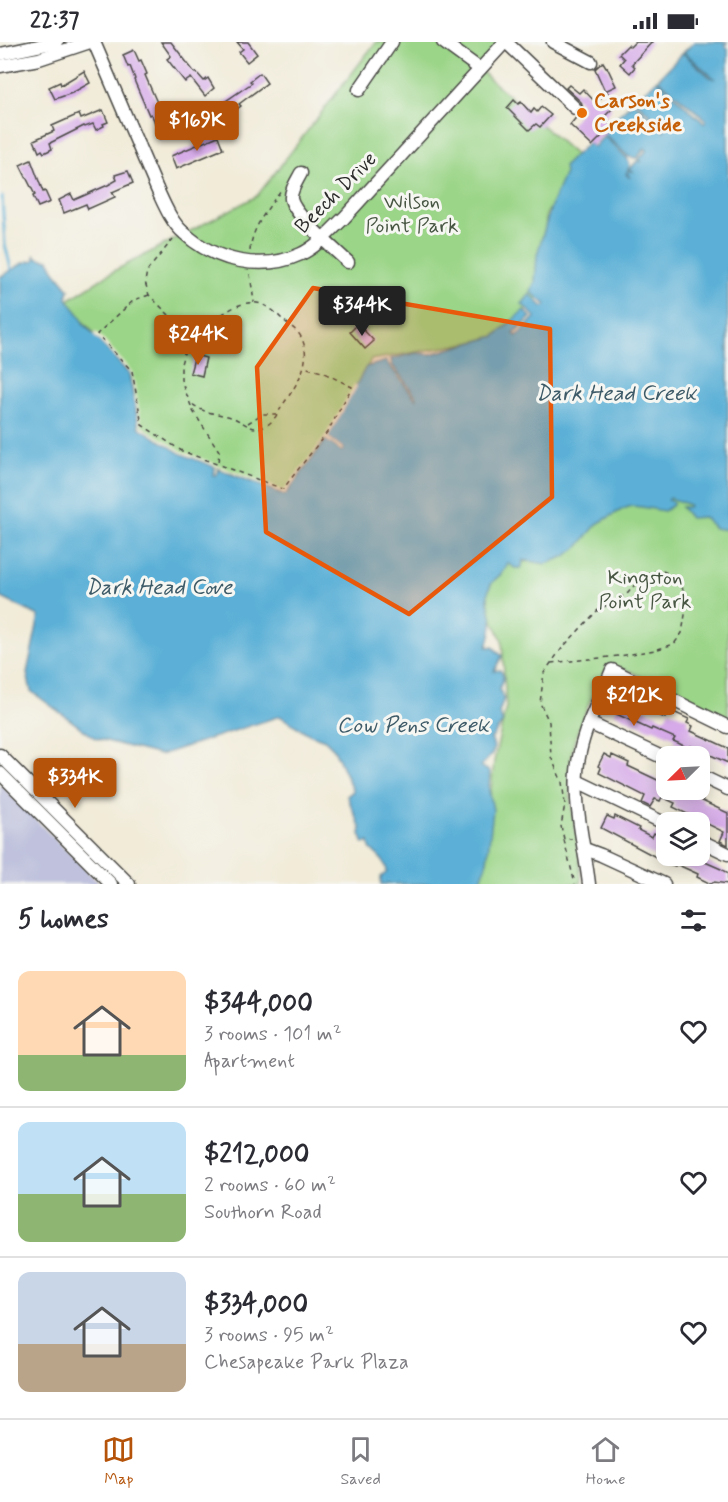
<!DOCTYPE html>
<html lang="en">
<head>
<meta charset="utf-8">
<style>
  body { margin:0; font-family:Mynerve,sans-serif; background:#f2f2f3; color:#2b2b33; height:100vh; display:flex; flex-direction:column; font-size:22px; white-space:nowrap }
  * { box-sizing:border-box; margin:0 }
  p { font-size:20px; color:#7c7c81 }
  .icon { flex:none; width:33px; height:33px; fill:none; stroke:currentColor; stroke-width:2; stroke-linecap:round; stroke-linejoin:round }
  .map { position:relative; height:842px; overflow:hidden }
  .side { display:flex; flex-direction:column; background:#fff; flex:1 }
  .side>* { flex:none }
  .needle { width:39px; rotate:246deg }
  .controls { position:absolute; left:656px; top:704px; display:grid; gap:12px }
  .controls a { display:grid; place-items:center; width:54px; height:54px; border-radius:12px; background:#fff; box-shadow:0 3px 15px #0003; font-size:30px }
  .price { position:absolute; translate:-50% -51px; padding:0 14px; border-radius:6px; background:#b45309; color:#fff; font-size:20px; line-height:39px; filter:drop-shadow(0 2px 3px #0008) }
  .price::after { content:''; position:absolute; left:50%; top:36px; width:18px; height:14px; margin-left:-9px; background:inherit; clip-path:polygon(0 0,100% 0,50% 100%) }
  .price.on { background:#222; color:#fff }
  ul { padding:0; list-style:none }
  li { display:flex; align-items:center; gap:18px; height:150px; padding:0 18px }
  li+li { border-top:2px solid #e1e1e2 }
  li span { display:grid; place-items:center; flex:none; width:168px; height:120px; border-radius:12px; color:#555 }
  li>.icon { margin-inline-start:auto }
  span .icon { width:72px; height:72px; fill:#fffc; stroke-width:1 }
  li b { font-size:26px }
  h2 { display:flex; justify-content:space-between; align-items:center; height:72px; padding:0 18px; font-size:26px }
  .status { display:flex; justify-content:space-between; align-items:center; height:42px; padding:0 30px; background:#fff; direction:ltr }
  .status svg { height:16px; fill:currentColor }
  .dock { display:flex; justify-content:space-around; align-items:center; height:84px; border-top:2px solid #e1e1e2; background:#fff; font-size:16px; color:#7c7c81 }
  .dock a { display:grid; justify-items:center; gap:3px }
  .dock .on { color:#b45309 }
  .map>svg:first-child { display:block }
</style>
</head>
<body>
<div class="status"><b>22:37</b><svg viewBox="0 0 49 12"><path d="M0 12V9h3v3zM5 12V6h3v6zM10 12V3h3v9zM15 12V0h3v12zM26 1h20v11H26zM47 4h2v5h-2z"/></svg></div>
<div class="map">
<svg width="728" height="842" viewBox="0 0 728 842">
  <rect width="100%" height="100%" fill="#f6f6f2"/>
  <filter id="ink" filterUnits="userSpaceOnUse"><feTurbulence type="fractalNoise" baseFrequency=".0167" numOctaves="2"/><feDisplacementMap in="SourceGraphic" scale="12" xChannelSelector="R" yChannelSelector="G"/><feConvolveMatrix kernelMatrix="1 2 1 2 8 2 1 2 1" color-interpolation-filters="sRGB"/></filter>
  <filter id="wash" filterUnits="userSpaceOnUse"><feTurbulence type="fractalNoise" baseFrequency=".008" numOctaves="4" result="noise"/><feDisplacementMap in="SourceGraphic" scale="24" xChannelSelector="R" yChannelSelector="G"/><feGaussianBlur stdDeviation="1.35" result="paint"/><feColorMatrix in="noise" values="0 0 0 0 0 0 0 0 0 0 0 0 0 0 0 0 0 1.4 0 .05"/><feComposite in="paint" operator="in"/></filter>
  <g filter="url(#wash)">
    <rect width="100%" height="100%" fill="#f1ebd8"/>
    <!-- industrial -->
    <path fill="#c0c2dd" d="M0,742L100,842H0Z"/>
    <!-- green -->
    <g fill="#9bd588" stroke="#63805a" stroke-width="1.5">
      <path d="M376,0H506L480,28L580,117L546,173L542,254L492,297L371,318L324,400L285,452L181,411L140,383L130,330L65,260L114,229L257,154Z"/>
      <path d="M672,455L728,478V679L630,629L608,624C595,649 580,677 573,704C562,749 581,797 581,842H481L494,719L506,665L502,598L491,574L487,551L490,538L498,528L511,520L550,519L594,482L635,457Z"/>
    </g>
    <!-- water -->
    <path fill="#5bb0d7" stroke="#436e81" stroke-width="1.5" d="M694,0H727L725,4L728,6V488L714,486L704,475L690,476L681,465H688L689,463L670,456L668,458L673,460V463L664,469L642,465L631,464L623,467L597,482L579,504L566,514L546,522L523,518L522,525C515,528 513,525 508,521C505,534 492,535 489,547C485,559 492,570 492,581C492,590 489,597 487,605H493L502,614L494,629L500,628C506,634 502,640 499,647L504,656L499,671L503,680L491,697C499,710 488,716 481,724L490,730L489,748L493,768L487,819L480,842H381V835L387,830C386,818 377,814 370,806L369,800L364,802L360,792L361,787L347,754L353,749L334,707L325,698L309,692L280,674L160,713L95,696L31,649L27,631L39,574L0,555V235L23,221L35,218V213L38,216L49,218L56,231L69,247L67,256C71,265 82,272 83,281L129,332L139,385L180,411L215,425L213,433H216L218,427L285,453L326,398L342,409L344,407L328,395L366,325L386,319L416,357L417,355L392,323L391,317L416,311L431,312L495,294L524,268L531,275L514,292L517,294L535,275L522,262L530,252L543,265L546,263L531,250L535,240L537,213L552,161L565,131L564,124L588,101L594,105L604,94L627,116L630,123L626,132L630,136L627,131L630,128L634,130L630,127L638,118L642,120L639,117L647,108L645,106L637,116L629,115L604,92L614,83L611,80L633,60L640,66L638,68L640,67L664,89L665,87L635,58L657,38L704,81L706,78L658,37L683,11L710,35L715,37L684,10Z"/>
    <!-- pier -->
    <path fill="#f1ebd8" d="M96,290L132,330L142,384L182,409L284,449L325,395L355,342L357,344L328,395L344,407L342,409L325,397L285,452L181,411L140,385L130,331L93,293Z"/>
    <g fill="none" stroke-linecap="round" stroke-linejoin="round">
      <!-- stream -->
      <path stroke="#5bb0d7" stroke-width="3" d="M2,155L5,202L11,227"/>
    </g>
    <g id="blocks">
      <!-- building -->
      <g fill="#d6aae8">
        <path d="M161,0H171L195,31L196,30L204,39L208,36L214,46L205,54L191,36L185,40L167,17L171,14Z"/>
        <path d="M237,0H248L257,12L247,20L239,10L243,7Z"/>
        <path d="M635,0H652L632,22L635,25L630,31L620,22L624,17L619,12L628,3L630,5Z"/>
        <path d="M134,8L139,19L141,18L147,32L145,33L155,56L160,67L162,66L169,82L167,83L171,92L160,97L154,78L151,72L149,73L134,38L135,37L130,24L128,25L123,13Z"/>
        <path d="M603,20L606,25H607L616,44L605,49L595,27Z"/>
        <path d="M84,29L90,41L72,51L55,57L49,45L60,40L61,43Z"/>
        <path d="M260,31L267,41L239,62L241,64L232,71L223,61L252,41L250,39Z"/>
        <path d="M569,43L579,51L583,47L596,61L607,50L615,59L609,64L612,67L604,75L612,84L592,104L570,83L583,67L581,60L566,46Z"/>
        <path d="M514,58L518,62L521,60L531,71L534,67L537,70L541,65L551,73L540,85L536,82L529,88L507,66Z"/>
        <path d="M103,68L108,80L103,82L104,84L96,88L93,82L85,85L84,84L50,101L52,107L44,111L42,108L39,110L34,98L54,89L52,84L79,72L81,77Z"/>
        <path d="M218,94L223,107L176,127L171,114Z"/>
        <path d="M31,118L43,150L45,149L50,160L38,165L33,154L35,153L20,123Z"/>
        <path d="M128,129L133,141L112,150L115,155L88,167L86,162L64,171L59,158L71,152L74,158L108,143L117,138L115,133Z"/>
        <path d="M358,282L374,299L365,307L350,290Z"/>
        <path d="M195,313L206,316L202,334L190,331Z"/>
        <path d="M626,649L636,657L634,662L665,676L669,668L689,677L687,681L693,684L691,689L728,706V721L691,704L690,707L678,701L673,699L675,696L652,686L651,688L614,671Z"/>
        <path d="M604,712L611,716L612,713L629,721L628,724L666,742V747H683L703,757L702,759L728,771V803L720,799L724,790L673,765L675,761L662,755L660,759L655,757L650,765L642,761L645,754L599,731L601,726L598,724Z"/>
        <path d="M607,774L614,777L615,774L639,786L638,788L652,795L654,791L666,797V813H689L721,827L728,832V842L714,840L711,842L697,835L698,832L676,822L675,824L669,822L601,786Z"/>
      </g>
    </g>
  </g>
  <g filter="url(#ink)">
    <use href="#blocks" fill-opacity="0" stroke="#494845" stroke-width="1.5"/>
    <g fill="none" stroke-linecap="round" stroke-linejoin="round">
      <!-- minor casing -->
      <g stroke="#494845" stroke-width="15">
        <g id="minor">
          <path d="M94,0L157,147C164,162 171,180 184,191C214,219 262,230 301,212C318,204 331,188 344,176L505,0"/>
          <path d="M443,0L480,27"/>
          <path d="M506,0L575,66"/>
          <path d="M553,0L591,20"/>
          <path d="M0,12L57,0"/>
          <path d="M0,24L39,17L90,0"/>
          <path d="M359,48L392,0"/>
          <path d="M301,131C297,139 290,149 291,157C294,173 335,208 348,220"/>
          <path d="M589,681L666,717"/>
          <path d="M0,713L129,842"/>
          <path d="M0,731L111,842"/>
          <path d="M699,733L728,747"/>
          <path d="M577,739L666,782"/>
          <path d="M699,798L728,812"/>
          <path d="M585,807L601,813L664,842"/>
          <path d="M589,842C584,799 570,752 580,710C586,681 601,655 612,628L728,685"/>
        </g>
      </g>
      <!-- path -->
      <g stroke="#494845" stroke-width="1.5" stroke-dasharray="4.5 4.5" stroke-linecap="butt">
        <path d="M173,197L147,229L145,240L149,253L180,284L186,304L181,322V338L193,369L219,409L218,422"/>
        <path d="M250,209C252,185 267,168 281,148"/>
        <path d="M250,232L254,260"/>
        <path d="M149,253L134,258L97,292L132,329L142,383L182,409L283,447L328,389L352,345L322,330L304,325"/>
        <path d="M180,284C186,285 192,286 198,285C219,279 233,258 257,261C268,263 275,270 283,278C289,283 299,289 302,297C313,321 295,345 282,364C277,373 271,384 260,386C250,388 241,378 231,375C212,370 207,373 189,360"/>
        <path d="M186,303L196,289L202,284"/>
        <path d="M248,381L262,372H276"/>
        <path d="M551,621L619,614L655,608L674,602L682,591L685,573V554L681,542L673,533L660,528L642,534L628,551L597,569L563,605L551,621L544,631L540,661L549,680L551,715L562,740L565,762L561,784L564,797H572"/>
        <path d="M564,798L575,842"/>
      </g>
      <!-- minor -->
      <use href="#minor" stroke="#fff" stroke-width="12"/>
    </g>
  </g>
  <!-- marked area -->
  <path fill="#e8590c" fill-opacity="0.2" stroke="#e8590c" stroke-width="4.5" stroke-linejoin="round" d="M313,246L550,287L552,455L409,572L266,490L257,325Z"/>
  <!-- markers -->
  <circle fill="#e8710a" stroke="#f6f6f2" stroke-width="2" cx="582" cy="71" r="6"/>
  <g text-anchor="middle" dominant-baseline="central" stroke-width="6" stroke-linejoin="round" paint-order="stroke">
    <!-- food labels -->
    <g font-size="21" font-weight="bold" fill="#c56008" stroke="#f6f6f2" text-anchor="start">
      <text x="594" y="59">Carson's<tspan x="594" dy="24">Creekside</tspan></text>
    </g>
    <!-- street labels -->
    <g font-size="21" fill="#2b2b2b" stroke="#f6f6f2">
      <text transform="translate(336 151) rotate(-45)">Beech Drive</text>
    </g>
    <!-- park labels -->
    <g font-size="21" fill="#475642" stroke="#f6f6f2">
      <text x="412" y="160">Wilson<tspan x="412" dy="24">Point Park</tspan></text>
      <text x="645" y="536">Kingston<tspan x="645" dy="24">Point Park</tspan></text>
    </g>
    <!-- water labels -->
    <g font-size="22" font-style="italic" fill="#3c5a67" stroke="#f6f6f2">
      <text x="616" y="352">Dark Head Creek</text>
      <text x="159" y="546">Dark Head Cove</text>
      <text x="413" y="684">Cow Pens Creek</text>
    </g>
  </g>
</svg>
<div class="controls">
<a><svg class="needle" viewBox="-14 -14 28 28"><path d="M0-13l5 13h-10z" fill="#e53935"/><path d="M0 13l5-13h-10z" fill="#7c7c81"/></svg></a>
<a><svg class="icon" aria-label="layers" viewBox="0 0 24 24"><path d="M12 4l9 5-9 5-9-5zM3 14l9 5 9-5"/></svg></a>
</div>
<b class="price" style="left:197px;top:110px">$169K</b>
<b class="price on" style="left:362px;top:295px">$344K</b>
<b class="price" style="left:198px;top:324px">$244K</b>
<b class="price" style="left:634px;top:685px">$212K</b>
<b class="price" style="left:75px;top:767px">$334K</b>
</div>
<section class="side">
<h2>5 homes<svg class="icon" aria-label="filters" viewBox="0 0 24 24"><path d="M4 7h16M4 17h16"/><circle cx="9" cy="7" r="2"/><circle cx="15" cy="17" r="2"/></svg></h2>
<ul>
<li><span style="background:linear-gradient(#ffd9b3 70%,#8fb573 0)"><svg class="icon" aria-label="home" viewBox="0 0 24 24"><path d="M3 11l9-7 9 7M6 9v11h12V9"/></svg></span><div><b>$344,000</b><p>3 rooms · 101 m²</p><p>Apartment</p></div><svg class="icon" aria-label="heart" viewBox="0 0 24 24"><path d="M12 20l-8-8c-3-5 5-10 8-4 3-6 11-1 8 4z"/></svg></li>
<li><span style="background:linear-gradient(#bfe0f5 60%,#8fb573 0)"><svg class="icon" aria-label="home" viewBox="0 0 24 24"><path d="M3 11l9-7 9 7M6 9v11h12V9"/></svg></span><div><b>$212,000</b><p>2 rooms · 60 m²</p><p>Southorn Road</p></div><svg class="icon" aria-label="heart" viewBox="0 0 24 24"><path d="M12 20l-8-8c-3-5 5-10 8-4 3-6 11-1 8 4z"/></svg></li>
<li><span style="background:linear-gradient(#c9d6e8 60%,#b9a48a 0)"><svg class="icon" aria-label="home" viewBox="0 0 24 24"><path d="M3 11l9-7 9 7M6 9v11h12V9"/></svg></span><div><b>$334,000</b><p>3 rooms · 95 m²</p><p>Chesapeake Park Plaza</p></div><svg class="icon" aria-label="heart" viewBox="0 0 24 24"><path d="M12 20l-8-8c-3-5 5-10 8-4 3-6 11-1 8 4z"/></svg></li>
</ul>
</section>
<nav class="dock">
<a class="on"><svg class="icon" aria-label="map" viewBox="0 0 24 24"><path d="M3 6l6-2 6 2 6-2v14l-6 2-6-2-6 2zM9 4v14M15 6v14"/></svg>Map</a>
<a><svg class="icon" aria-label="saved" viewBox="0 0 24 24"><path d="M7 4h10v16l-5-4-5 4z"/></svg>Saved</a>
<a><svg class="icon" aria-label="home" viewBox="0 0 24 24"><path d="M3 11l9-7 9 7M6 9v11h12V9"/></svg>Home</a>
</nav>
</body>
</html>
